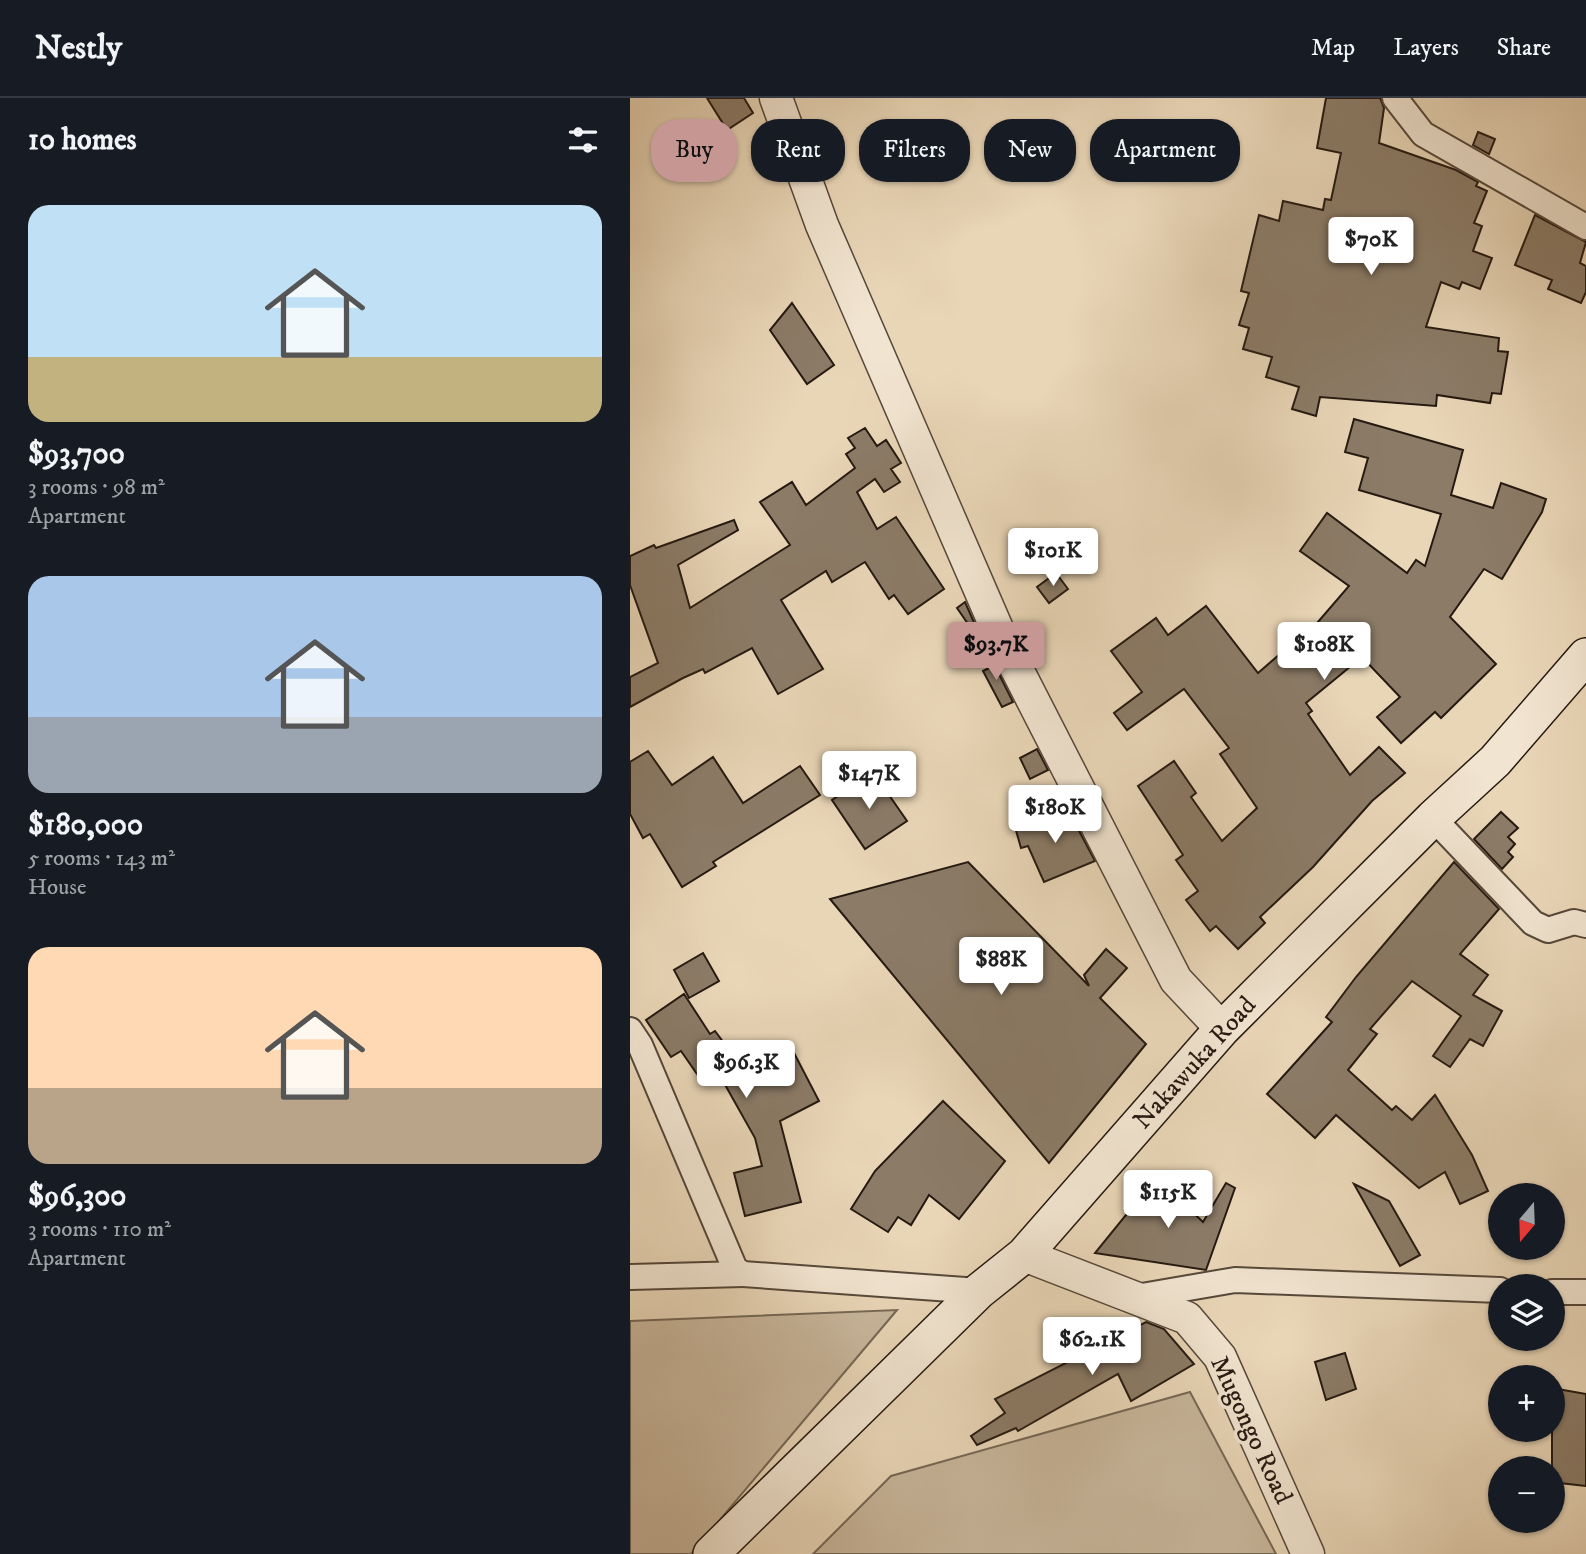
<!DOCTYPE html>
<html lang="en">
<head>
<meta charset="utf-8">
<style>
  body { margin:0; font-family:"IM FELL DW Pica",serif; background:#20242c; color:#f1f3f6; height:100vh; display:flex; flex-direction:column; font-size:26px; white-space:nowrap }
  * { box-sizing:border-box; margin:0 }
  p { font-size:23px; color:#9ea1a6 }
  .icon { flex:none; width:38px; height:38px; fill:none; stroke:currentColor; stroke-width:2; stroke-linecap:round; stroke-linejoin:round }
  .map { position:relative; flex:1; overflow:hidden }
  .side { display:flex; flex-direction:column; background:#171b24; width:630px }
  .side>* { flex:none }
  .top-card { position:absolute; left:21px; top:21px; width:665px; height:63px; display:flex; gap:14px }
  .needle { width:46px; rotate:199deg }
  .fabs { position:absolute; left:858px; top:1085px; display:grid; gap:14px }
  .fabs a { display:grid; place-items:center; width:77px; height:77px; border-radius:50%; background:#171b24; box-shadow:0 2px 5px #0004; font-size:35px }
  .price { position:absolute; translate:-50% -60px; padding:0 16px; border-radius:7px; background:#fff; color:#222; font-size:23px; line-height:46px; filter:drop-shadow(0 2px 4px #0008) }
  .price::after { content:''; position:absolute; left:50%; top:42px; width:21px; height:16px; margin-left:-10px; background:inherit; clip-path:polygon(0 0,100% 0,50% 100%) }
  .price.selected { background:#c59692; color:#111 }
  ul { padding:0; list-style:none }
  li { display:grid; align-content:center; gap:14px; height:371px; padding:0 28px }
  li span { display:grid; place-items:center; height:217px; border-radius:21px; color:#555 }
  li>.icon { margin-inline-start:auto }
  span .icon { width:126px; height:126px; fill:#fffc; stroke-width:1 }
  li b { font-size:30px }
  h2 { display:flex; justify-content:space-between; align-items:center; height:84px; padding:0 28px; font-size:30px }
  .tag { padding:0 24px; border-radius:28px; background:#171b24; box-shadow:0 2px 5px #0004; font-size:24px; line-height:63px }
  .tag.selected { background:#c59692; color:#111 }
  header { display:flex; align-items:center; gap:42px; box-sizing:border-box; height:98px; padding:0 35px; background:#171b24; border-bottom:2px solid #363941 }
  header strong { font-size:33px }
  nav { display:flex; gap:38px; margin-inline-start:auto; font-size:24px }
  main { display:flex; flex:1; min-height:0 }
  .map>svg:first-child { display:block }
</style>
</head>
<body>
<header>
<strong>Nestly</strong>
<nav><a>Map</a><a>Layers</a><a>Share</a></nav>
</header>
<main>
<section class="side">
<h2>10 homes<svg class="icon" aria-label="filters" viewBox="0 0 24 24"><path d="M4 7h16M4 17h16"/><circle cx="9" cy="7" r="2"/><circle cx="15" cy="17" r="2"/></svg></h2>
<ul>
<li><span style="background:linear-gradient(#bfe0f5 70%,#c2b280 0)"><svg class="icon" aria-label="home" viewBox="0 0 24 24"><path d="M3 11l9-7 9 7M6 9v11h12V9"/></svg></span><div><b>$93,700</b><p>3 rooms · 98 m²</p><p>Apartment</p></div></li>
<li><span style="background:linear-gradient(#a9c7e8 65%,#9aa5b1 0)"><svg class="icon" aria-label="home" viewBox="0 0 24 24"><path d="M3 11l9-7 9 7M6 9v11h12V9"/></svg></span><div><b>$180,000</b><p>5 rooms · 143 m²</p><p>House</p></div></li>
<li><span style="background:linear-gradient(#ffd9b3 65%,#b9a48a 0)"><svg class="icon" aria-label="home" viewBox="0 0 24 24"><path d="M3 11l9-7 9 7M6 9v11h12V9"/></svg></span><div><b>$96,300</b><p>3 rooms · 110 m²</p><p>Apartment</p></div></li>
</ul>
</section>
<div class="map">
<svg width="956" height="1456" viewBox="0 0 956 1456">
  <rect width="100%" height="100%" fill="#e9d6b7"/>
  <filter id="stains"><feTurbulence type="fractalNoise" baseFrequency=".00286" numOctaves="4"/><feColorMatrix values="0 0 0 0 .2 0 0 0 0 .09 0 0 0 0 .02 0 0 0 .5 -.17"/></filter>
  <radialGradient id="worn" r=".72"><stop offset=".6" stop-color="#630" stop-opacity="0"/><stop offset="1" stop-color="#630" stop-opacity=".3"/></radialGradient>
  <!-- green -->
  <g fill="#c8b69b" stroke="#766856" stroke-width="2">
    <path d="M267,1212L61,1456H0V1223Z"/>
    <path d="M560,1294L646,1456H183L261,1378Z"/>
  </g>
  <!-- building -->
  <g fill="#8b7b67" stroke="#251911" stroke-width="2">
    <path d="M77,0H114L123,15L97,32Z"/>
    <path d="M696,0H750L754,10L749,45L826,72L848,84L846,88L857,93L844,125L852,128L843,153L862,160L850,191L832,184L829,191L811,184L796,229L869,240L868,253L878,254L871,296L862,295L860,305L807,297L806,308L690,299L686,318L662,311L669,289L636,279L642,259L613,251L619,230L609,227L619,195L611,193L629,117L649,123L653,103L693,112L695,101L701,102L711,55L687,50Z"/>
    <path d="M848,34L865,41L859,56L843,47Z"/>
    <path d="M905,117L956,144L950,165L956,168V194L951,205L918,191L922,182L885,167Z"/>
    <path d="M162,205L204,267L177,286L140,232Z"/>
    <path d="M724,321L833,352L821,397L863,410L871,385L916,401L912,414L872,481L854,471L820,519L866,566L811,620L805,614L771,645L747,619L770,599L732,559L676,605L682,613L678,616L720,677L749,649L775,675L742,703L683,769L630,819L635,825L608,851L586,828L580,833L556,802L568,793L546,762L553,757L508,688L544,663L566,695L561,699L592,743L627,710L590,656L599,650L554,591L497,632L484,615L512,594L481,553L526,520L538,537L576,508L628,575L673,536L675,539L719,488L670,453L697,415L777,475L786,462L795,468L811,416L729,392L738,360L715,354Z"/>
    <path d="M235,330L247,348L256,342L271,365L261,371L270,384L254,394L245,381L227,394L247,431L266,419L314,491L278,516L264,497L259,501L235,464L202,484L196,473L151,502L193,571L148,596L122,550L75,575L73,571L53,580L0,609V579L28,565L0,487V458L24,447L26,450L104,422L108,432L48,467L60,510L160,447L130,404L162,384L176,407L225,370L216,356L225,350L218,340Z"/>
    <path d="M426,475L438,491L419,505L407,489Z"/>
    <path d="M335,504L354,547L356,552L327,510Z"/>
    <path d="M357,552L383,604L372,609L353,573L359,570L352,555Z"/>
    <path d="M407,651L418,672L400,681L390,660Z"/>
    <path d="M18,653L42,687L83,659L113,705L170,668L190,697L83,764L86,768L52,789L20,736L13,740L0,716V664Z"/>
    <path d="M243,674L277,723L235,751L202,702Z"/>
    <path d="M438,712L465,763L414,784L398,748L391,750L385,729Z"/>
    <path d="M871,714L888,730L878,739L885,746L878,754L883,759L872,771L844,741Z"/>
    <path d="M338,764L459,888L454,877L476,851L497,870L470,900L516,946L419,1065L200,801Z"/>
    <path d="M824,764L869,811L830,856L858,877L843,897L872,913L853,948L840,941L820,969L803,958L831,918L782,883L740,931L747,936L718,972L762,1012L766,1008L782,1022L805,997L842,1057L858,1093L830,1106L815,1074L789,1090L706,1017L685,1040L637,996L702,924L696,919L726,879Z"/>
    <path d="M73,855L89,883L59,900L44,872Z"/>
    <path d="M54,896L80,936L85,933L115,973L161,949L189,1003L150,1023L171,1104L115,1118L104,1075L132,1068L125,1040L89,976L74,986L51,953L41,959L16,922Z"/>
    <path d="M313,1003L375,1063L329,1121L299,1097L281,1127L268,1119L258,1134L221,1111L245,1073Z"/>
    <path d="M526,1080L573,1124L596,1085L605,1090L576,1172L465,1155Z"/>
    <path d="M724,1086L759,1103L790,1157L770,1168Z"/>
    <path d="M516,1224L534,1231L564,1266L501,1303L488,1276L388,1333L386,1330L347,1347L341,1338L375,1315L365,1301Z"/>
    <path d="M715,1255L726,1291L696,1302L685,1264Z"/>
    <path d="M922,1290L956,1296V1388L930,1385V1380L922,1379Z"/>
  </g>
  <g fill="none" stroke-linecap="round" stroke-linejoin="round">
    <!-- minor casing -->
    <g stroke="#56483a" stroke-width="28">
      <g id="minor">
        <path d="M765,0L793,36L956,129"/>
        <path d="M803,720L903,825L918,832L944,824L956,827"/>
        <path d="M0,932L10,947L105,1171L113,1176L349,1193"/>
        <path d="M0,1179L113,1176"/>
        <path d="M922,1194H956"/>
        <path d="M506,1199L605,1182L870,1192"/>
      </g>
    </g>
    <!-- tertiary casing -->
    <g stroke="#56483a" stroke-width="35">
      <g id="tertiary">
        <path d="M146,0L192,127L371,540L546,882L592,931"/>
        <path d="M394,1157L557,1220L590,1259L678,1456"/>
      </g>
    </g>
    <!-- secondary casing -->
    <g stroke="#251911" stroke-width="38">
      <path id="secondary" d="M81,1456L349,1193L394,1157L592,931L803,720L865,663L956,558"/>
    </g>
    <!-- minor -->
    <use href="#minor" stroke="#f1e4d0" stroke-width="24"/>
    <!-- tertiary -->
    <use href="#tertiary" stroke="#f1e4d0" stroke-width="32"/>
    <!-- secondary -->
    <use href="#secondary" stroke="#f1e4d0" stroke-width="35"/>
  </g>
  <g text-anchor="middle" dominant-baseline="central" stroke-width="7" stroke-linejoin="round" paint-order="stroke">
    <!-- street labels -->
    <g font-size="26" fill="#251911" stroke="#f1e4d0">
      <text transform="translate(565 965) rotate(-48)">Nakawuka Road</text>
      <text transform="translate(621 1332) rotate(65)">Mugongo Road</text>
    </g>
  </g>
  <rect width="100%" height="100%" filter="url(#stains)"/>
  <rect width="100%" height="100%" fill="url(#worn)"/>
</svg>
<div class="fabs">
<a><svg class="needle" viewBox="-14 -14 28 28"><path d="M0-13l5 13h-10z" fill="#e53935"/><path d="M0 13l5-13h-10z" fill="#9ea1a6"/></svg></a>
<a><svg class="icon" aria-label="layers" viewBox="0 0 24 24"><path d="M12 4l9 5-9 5-9-5zM3 14l9 5 9-5"/></svg></a>
<a>+</a>
<a>−</a>
</div>
<b class="price" style="left:741px;top:179px">$70K</b>
<b class="price" style="left:423px;top:490px">$101K</b>
<b class="price selected" style="left:366px;top:584px">$93.7K</b>
<b class="price" style="left:694px;top:584px">$108K</b>
<b class="price" style="left:239px;top:713px">$147K</b>
<b class="price" style="left:425px;top:747px">$180K</b>
<b class="price" style="left:371px;top:899px">$88K</b>
<b class="price" style="left:116px;top:1002px">$96.3K</b>
<b class="price" style="left:538px;top:1132px">$115K</b>
<b class="price" style="left:462px;top:1279px">$62.1K</b>
<div class="top-card">
<a class="tag selected">Buy</a>
<a class="tag">Rent</a>
<a class="tag">Filters</a>
<a class="tag">New</a>
<a class="tag">Apartment</a>
</div>
</div>
</main>
</body>
</html>
